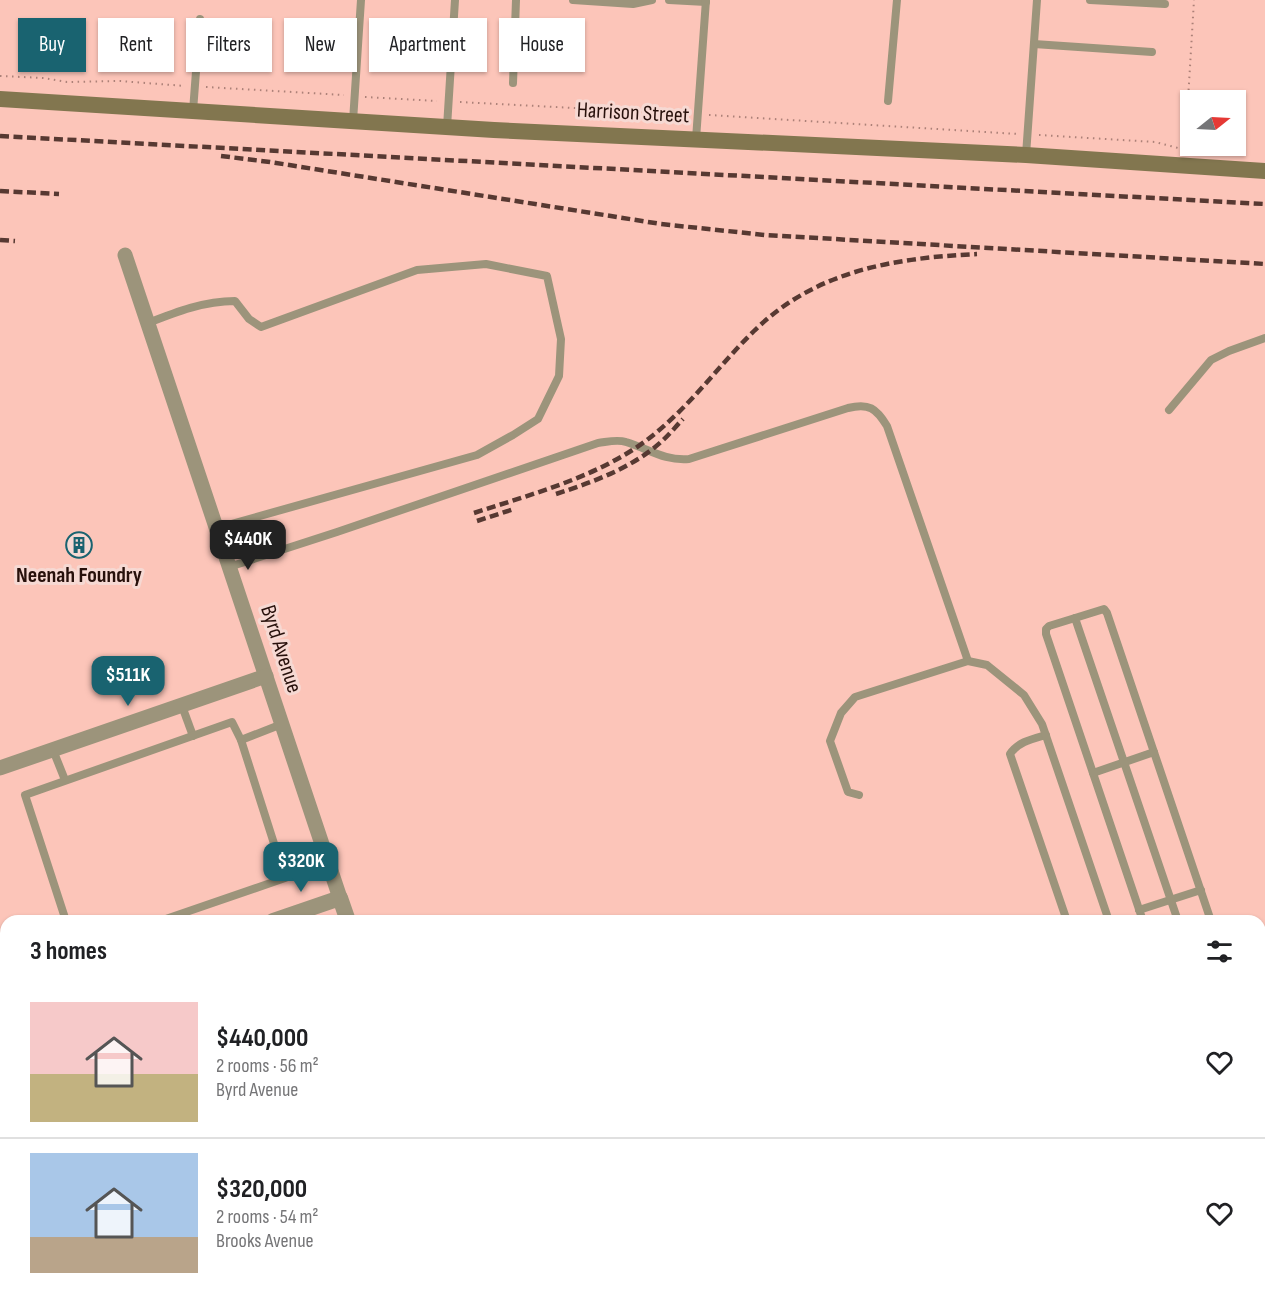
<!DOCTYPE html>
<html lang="en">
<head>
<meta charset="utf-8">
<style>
  body { margin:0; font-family:"Sofia Sans Condensed",sans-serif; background:#f2f2f2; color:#202124; height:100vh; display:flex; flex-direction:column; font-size:22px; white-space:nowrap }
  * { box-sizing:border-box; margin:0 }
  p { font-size:20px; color:#757577 }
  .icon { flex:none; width:33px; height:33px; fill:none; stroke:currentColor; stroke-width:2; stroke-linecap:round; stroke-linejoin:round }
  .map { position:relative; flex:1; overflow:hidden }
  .sheet { position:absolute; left:0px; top:915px; width:1266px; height:384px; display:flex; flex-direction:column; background:#fff; border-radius:18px 18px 0 0; box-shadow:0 2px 4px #0004 }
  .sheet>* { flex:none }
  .hud { position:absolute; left:18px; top:18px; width:600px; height:54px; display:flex; gap:12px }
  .needle { width:39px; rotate:72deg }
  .fabs { position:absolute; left:1180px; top:90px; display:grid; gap:12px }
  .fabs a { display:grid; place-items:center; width:66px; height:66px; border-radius:0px; background:#fff; box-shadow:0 2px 4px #0004; font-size:30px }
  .price { position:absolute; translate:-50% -51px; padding:0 14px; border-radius:12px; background:#196370; color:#fff; font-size:20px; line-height:39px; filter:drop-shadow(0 2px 3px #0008) }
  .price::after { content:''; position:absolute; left:50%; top:36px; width:18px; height:14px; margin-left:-9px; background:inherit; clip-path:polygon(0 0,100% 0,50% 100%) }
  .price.active { background:#222; color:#fff }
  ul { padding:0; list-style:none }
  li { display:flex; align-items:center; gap:18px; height:150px; padding:0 30px }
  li+li { border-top:2px solid #e0e0e0 }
  li span { display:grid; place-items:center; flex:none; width:168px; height:120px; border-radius:0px; color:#555 }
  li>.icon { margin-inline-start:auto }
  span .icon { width:72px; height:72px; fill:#fffc; stroke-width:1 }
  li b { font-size:26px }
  h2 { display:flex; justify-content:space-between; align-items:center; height:72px; padding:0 30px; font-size:26px }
  .tag { padding:0 21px; border-radius:0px; background:#fff; box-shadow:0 2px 4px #0004; font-size:21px; line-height:54px }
  .tag.active { background:#196370; color:#fff }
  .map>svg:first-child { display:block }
</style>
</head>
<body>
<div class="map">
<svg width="1265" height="1299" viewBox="0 0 1265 1299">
  <defs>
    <pattern id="grass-dots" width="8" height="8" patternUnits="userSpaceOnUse" patternTransform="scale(1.5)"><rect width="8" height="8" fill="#a7b4e2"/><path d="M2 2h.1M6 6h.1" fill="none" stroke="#909ac1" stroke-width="1.8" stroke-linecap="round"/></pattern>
  </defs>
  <rect width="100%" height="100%" fill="#fcc5b9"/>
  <!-- grass -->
  <g fill="url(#grass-dots)">
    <path d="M6,1025V1179L0,1161V1027Z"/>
    <path d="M44,1293H370L353,1299H46Z"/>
  </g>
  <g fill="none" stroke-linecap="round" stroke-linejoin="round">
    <!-- path -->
    <g stroke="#ac8178" stroke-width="2" stroke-dasharray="1.5 4.5" stroke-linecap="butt">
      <path d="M0,76L44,78L67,82L120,81L185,86"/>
      <path d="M206,87L344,95"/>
      <path d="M365,97L437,101"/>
      <path d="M460,102L688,114"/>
      <path d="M709,115L1018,134"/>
      <path d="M1039,135L1155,142L1182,149"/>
      <path d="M1185,150L1194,0"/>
    </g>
    <!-- service -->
    <g stroke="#9c947b" stroke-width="8">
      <path d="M573,0L633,4L652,0"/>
      <path d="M669,0L706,2"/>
      <path d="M1090,0L1165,4"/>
      <path d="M1034,44L1152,52"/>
      <path d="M513,83L516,0"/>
      <path d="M888,101L897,0"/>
      <path d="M193,111L200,19"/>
      <path d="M353,121L361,0"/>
      <path d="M447,127L455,0"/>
      <path d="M696,139L706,0"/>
      <path d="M1026,155L1037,0"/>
      <path d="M148,323C176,312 204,301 235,301L249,319L261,327L417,270L486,264L547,276L561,339L559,376L538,419L513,435L477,455L217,528"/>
      <path d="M1169,410L1211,360L1229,351L1265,338"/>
      <path d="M229,567L337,532L598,443C607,442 617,439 626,442C649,449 664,461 689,459L848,408C869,403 876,408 887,426L968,661"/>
      <path d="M1075,618L1049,626L1046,629V634L1143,921"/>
      <path d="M182,706L193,736"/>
      <path d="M1046,735C1032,739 1018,742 1010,754L1067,921"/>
      <path d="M241,740L282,724"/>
      <path d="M53,750L65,780"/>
      <path d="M1093,773L1154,752"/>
      <path d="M859,795L848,792L830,741L841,713L855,697L968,661L987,665L1024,695L1042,724L1109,921"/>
      <path d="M1139,910L1201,890"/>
      <path d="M66,921L25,795L232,722L241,740L285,878L160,921"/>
      <path d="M1178,921L1075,618L1104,609L1107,613L1211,921"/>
      <path d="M1260,1086L1265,1102"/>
      <path d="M971,1293L973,1299"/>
    </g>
    <!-- minor -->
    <g stroke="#9c947b" stroke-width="15">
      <path d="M125,255L340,898"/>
      <path d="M0,768L266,676"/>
      <path d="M0,1201L6,1219"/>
      <path d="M30,1293L32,1299"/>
      <path d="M1174,1293L1176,1299"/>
    </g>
    <!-- tertiary -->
    <g stroke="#9c947b" stroke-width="16">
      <path d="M273,921L340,898L348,921"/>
      <path d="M0,1014L6,1012"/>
      <path d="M1260,1220L1265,1218"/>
      <path d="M471,1293L473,1299"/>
      <path d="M1020,1299L1037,1293"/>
    </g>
    <!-- secondary -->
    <path stroke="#82764f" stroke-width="16" d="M0,99L494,130L1026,155L1265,171"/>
    <!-- rail -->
    <g stroke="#573932" stroke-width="4.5" stroke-dasharray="9 4.5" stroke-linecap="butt">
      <path d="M0,136L1265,204"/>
      <path d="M221,156L270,162L661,224L765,235L1265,264"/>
      <path d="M0,191L59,194"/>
      <path d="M0,240L15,241"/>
      <path d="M556,494C593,482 632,468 661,442C669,435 676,426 683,419"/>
      <path d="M474,513C529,495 586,480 634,449C683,417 714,370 754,331C816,270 895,258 977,254"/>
      <path d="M477,521L514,509"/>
    </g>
  </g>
  <!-- icons -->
  <defs>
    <g id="building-ring" transform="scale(1.35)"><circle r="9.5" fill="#f6d9d3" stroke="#196370" stroke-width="1.5"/><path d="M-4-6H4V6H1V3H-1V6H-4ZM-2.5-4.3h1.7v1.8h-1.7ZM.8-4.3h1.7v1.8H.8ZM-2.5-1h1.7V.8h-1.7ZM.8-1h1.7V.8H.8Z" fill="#196370"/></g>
  </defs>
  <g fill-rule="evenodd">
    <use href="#building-ring" x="79" y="545"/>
  </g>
  <g text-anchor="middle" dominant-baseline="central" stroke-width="6" stroke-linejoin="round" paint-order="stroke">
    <!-- street labels -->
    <g font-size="22" fill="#27100b" stroke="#f6d9d3">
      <text transform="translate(633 113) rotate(3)">Harrison Street</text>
      <text transform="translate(281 649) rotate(72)">Byrd Avenue</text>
    </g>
    <!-- poi labels -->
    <g font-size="22" font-weight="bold" fill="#27100b" stroke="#f6d9d3">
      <text x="79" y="575">Neenah Foundry</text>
    </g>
  </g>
</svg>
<div class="fabs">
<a><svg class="needle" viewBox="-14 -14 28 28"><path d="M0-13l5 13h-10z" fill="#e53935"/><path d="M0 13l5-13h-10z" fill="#757577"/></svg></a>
</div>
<b class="price active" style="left:248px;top:571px">$440K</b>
<b class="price" style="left:128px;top:707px">$511K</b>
<b class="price" style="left:301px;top:893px">$320K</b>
<div class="hud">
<a class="tag active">Buy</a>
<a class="tag">Rent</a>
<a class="tag">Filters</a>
<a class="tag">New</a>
<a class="tag">Apartment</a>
<a class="tag">House</a>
</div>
<section class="sheet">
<h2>3 homes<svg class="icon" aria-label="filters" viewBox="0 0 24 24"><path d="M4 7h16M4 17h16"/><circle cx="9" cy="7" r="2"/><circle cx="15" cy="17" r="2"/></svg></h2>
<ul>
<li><span style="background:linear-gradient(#f6c9c9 60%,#c2b280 0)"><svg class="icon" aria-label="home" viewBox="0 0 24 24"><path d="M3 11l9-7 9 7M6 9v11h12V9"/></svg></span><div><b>$440,000</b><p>2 rooms · 56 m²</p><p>Byrd Avenue</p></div><svg class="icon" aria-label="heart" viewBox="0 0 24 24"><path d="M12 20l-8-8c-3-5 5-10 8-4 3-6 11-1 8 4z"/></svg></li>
<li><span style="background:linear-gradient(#a9c7e8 70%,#b9a48a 0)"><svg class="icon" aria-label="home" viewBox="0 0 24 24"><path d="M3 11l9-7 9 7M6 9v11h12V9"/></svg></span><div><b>$320,000</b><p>2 rooms · 54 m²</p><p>Brooks Avenue</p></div><svg class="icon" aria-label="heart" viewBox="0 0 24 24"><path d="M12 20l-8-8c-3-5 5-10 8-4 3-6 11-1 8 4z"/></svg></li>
</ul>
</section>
</div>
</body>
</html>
